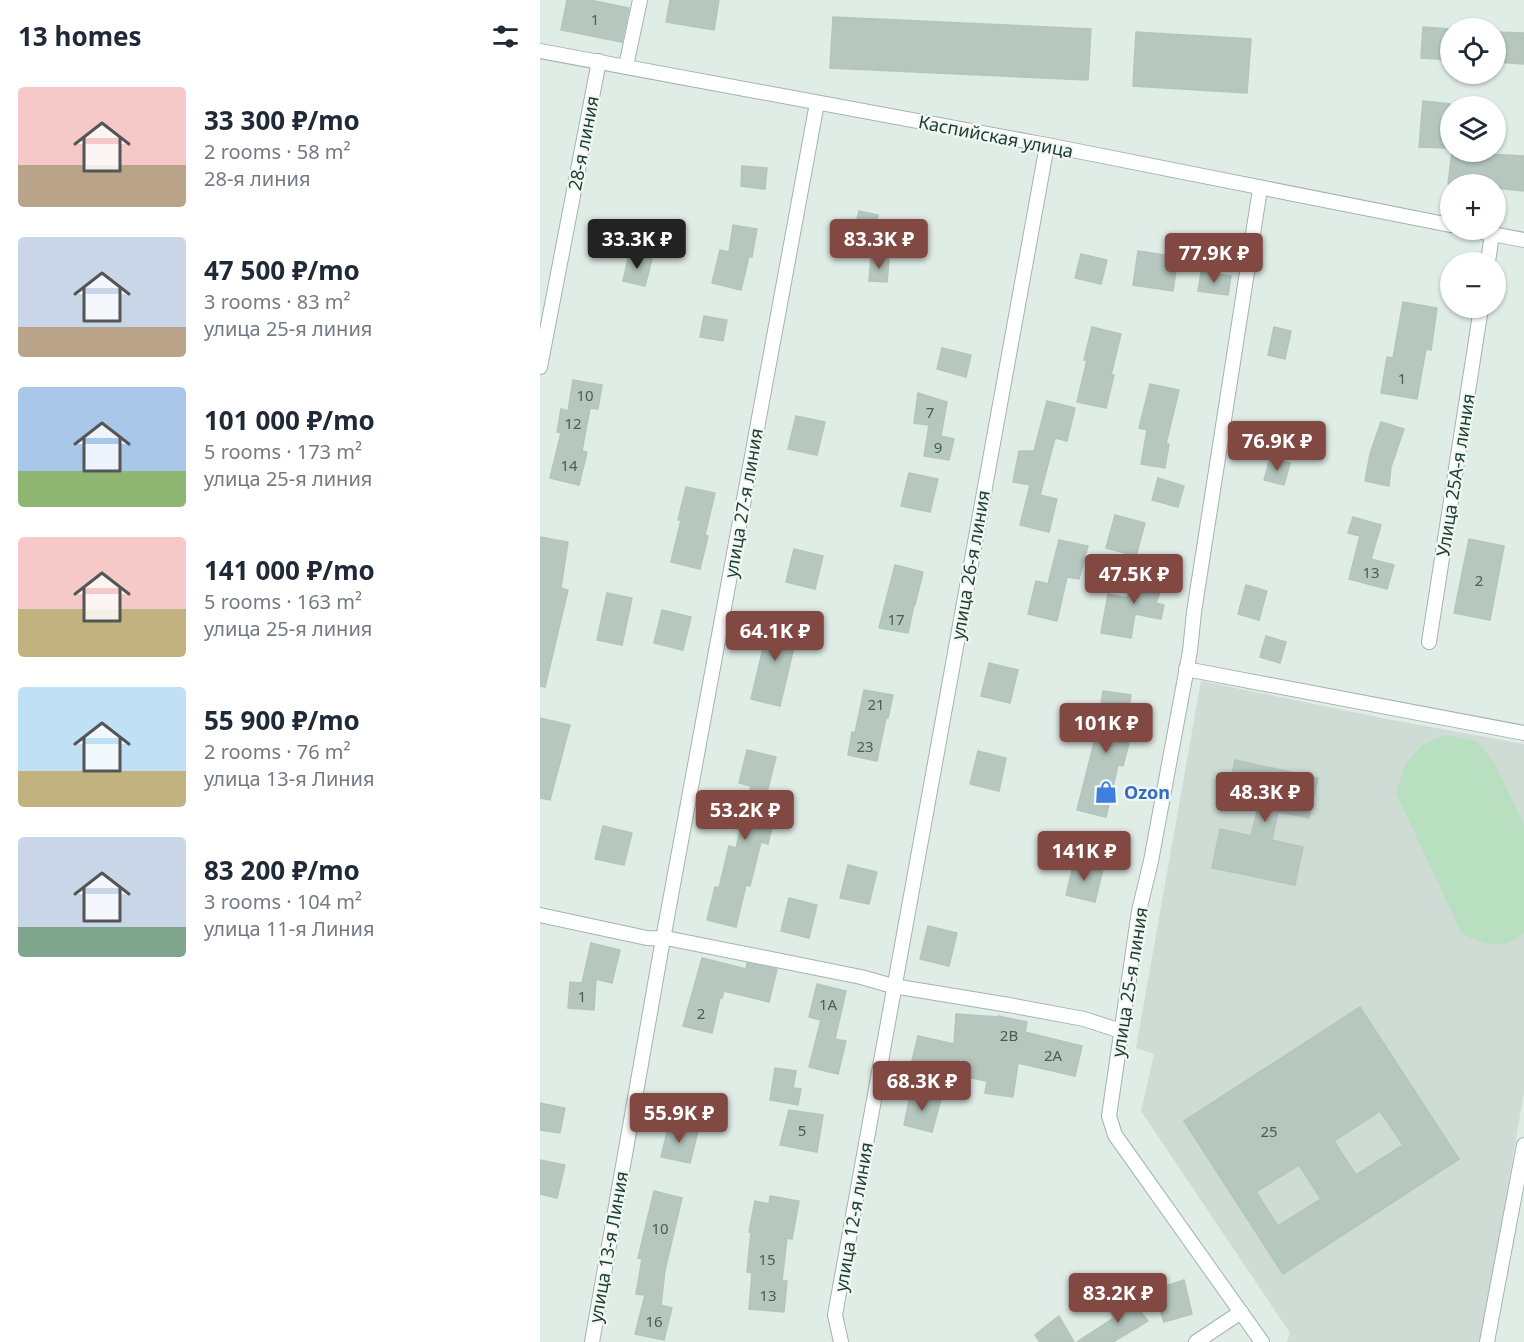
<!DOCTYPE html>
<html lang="en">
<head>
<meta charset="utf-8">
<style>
  body { margin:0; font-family:"Noto Sans",sans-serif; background:#f6f6f7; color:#1f2937; height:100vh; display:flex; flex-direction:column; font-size:22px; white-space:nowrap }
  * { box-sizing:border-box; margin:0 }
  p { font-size:20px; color:#747a83 }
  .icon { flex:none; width:33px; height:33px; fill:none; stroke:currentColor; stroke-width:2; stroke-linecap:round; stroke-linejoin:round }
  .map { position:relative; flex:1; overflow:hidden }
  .sheet { display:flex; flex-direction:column; background:#fff; width:540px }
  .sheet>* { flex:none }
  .tools { position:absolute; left:900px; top:18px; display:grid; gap:12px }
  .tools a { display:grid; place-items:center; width:66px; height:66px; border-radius:50%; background:#fff; box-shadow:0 2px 4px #0004; font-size:30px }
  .price { position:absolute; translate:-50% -51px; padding:0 14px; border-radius:6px; background:#824942; color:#fff; font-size:20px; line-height:39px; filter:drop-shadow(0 2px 3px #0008) }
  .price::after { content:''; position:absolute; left:50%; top:36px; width:18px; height:14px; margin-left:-9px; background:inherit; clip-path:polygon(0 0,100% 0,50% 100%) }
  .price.current { background:#222; color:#fff }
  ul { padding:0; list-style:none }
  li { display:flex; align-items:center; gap:18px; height:150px; padding:0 18px }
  li span { display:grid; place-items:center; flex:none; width:168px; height:120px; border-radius:6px; color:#555 }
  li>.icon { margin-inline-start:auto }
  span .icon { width:72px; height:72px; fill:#fffc; stroke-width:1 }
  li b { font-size:26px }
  h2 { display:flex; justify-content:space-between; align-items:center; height:72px; padding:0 18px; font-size:26px }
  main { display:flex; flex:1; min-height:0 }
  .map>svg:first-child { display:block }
</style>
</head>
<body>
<main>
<section class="sheet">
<h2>13 homes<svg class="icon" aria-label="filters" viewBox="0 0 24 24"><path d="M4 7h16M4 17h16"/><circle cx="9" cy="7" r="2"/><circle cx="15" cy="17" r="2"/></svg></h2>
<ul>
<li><span style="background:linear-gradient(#f6c9c9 65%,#b9a48a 0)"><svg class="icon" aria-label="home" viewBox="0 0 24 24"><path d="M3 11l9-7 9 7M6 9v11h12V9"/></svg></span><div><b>33 300 ₽/mo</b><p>2 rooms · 58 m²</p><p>28-я линия</p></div></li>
<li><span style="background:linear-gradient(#c9d6e8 75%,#b9a48a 0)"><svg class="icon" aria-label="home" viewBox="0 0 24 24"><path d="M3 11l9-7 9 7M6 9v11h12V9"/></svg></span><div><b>47 500 ₽/mo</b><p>3 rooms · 83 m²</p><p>улица 25-я линия</p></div></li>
<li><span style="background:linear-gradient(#a9c7e8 70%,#8fb573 0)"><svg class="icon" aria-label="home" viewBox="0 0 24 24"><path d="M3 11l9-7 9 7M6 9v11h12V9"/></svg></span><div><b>101 000 ₽/mo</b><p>5 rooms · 173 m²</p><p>улица 25-я линия</p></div></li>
<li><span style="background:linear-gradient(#f6c9c9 60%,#c2b280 0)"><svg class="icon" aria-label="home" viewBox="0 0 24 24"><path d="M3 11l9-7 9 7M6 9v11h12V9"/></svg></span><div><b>141 000 ₽/mo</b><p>5 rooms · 163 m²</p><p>улица 25-я линия</p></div></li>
<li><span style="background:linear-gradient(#bfe0f5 70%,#c2b280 0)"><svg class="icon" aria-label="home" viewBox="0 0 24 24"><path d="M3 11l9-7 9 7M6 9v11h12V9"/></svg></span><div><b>55 900 ₽/mo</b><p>2 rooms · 76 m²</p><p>улица 13-я Линия</p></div></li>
<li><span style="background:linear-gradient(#c9d6e8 75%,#7fa58c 0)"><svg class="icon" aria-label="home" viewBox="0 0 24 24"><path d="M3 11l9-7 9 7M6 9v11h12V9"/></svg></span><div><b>83 200 ₽/mo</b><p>3 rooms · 104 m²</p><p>улица 11-я Линия</p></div></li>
</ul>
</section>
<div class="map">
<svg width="984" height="1342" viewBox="0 0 984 1342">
  <rect width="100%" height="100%" fill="#e0ece6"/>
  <!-- built -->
  <path fill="#cedcd5" d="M661,681L852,720L984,744V1092L941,1342H747L750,1333L601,1111L614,1054L596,1048Z"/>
  <!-- green -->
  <path fill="#b7dfc0" d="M905,735L936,741L953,761L984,824V933C961,952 946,944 922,934L856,793L866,763L882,745Z"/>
  <!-- building -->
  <g fill="#b5c7bf" stroke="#b2c6bd" stroke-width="1.5" fill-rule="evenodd">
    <path d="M27,0H50L89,8L82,42L21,30Z"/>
    <path d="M130,0H179L174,30L126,22Z"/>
    <path d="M293,17L551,29L548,80L290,68Z"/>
    <path d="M883,27L910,29V60L881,58Z"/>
    <path d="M596,32L711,39L707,93L593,86Z"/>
    <path d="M956,32L984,33V64L956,62Z"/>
    <path d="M883,101L910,104L908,148L879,147Z"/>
    <path d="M912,152L984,156V191L956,188V184H908Z"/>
    <path d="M202,166L227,168L225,189L201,186Z"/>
    <path d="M319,211L338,215L330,248L311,243Z"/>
    <path d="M193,225L217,229L212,257L209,256L201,290L172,283L180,250L189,252Z"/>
    <path d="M598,251L638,257L633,291L593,285Z"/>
    <path d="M89,254L112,259L105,286L83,281Z"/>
    <path d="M541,254L567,260L561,284L535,278Z"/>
    <path d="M331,257L349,259L347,282L329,281Z"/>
    <path d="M661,272L691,276L688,295L658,291Z"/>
    <path d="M863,302L897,308L891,350L886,349L877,399L841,393L847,357L853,358Z"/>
    <path d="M164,316L187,320L183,341L160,337Z"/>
    <path d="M552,327L581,334L571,375H574L566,408L537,402L547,360H544Z"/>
    <path d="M734,327L751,331L745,359L728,355Z"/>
    <path d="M402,348L431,355L426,377L397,369Z"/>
    <path d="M33,380L62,385L58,409L50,408L42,451L47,452L39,485L10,478L21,433L17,432L21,409L28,411Z"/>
    <path d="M610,384L639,390L626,444H629L625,468L601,464L607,430L599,428Z"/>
    <path d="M378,393L407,402L401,436L414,439L409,460L384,456L389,425L374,423Z"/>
    <path d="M507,401L535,408L527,441L515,438L500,495L517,499L509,532L480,525L490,485L473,482L479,451H494Z"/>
    <path d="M256,416L285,422L277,455L248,449Z"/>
    <path d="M841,422L864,429L851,467L849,486L825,481L830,454Z"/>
    <path d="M730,458L750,463L744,485L724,480Z"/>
    <path d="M369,473L398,479L390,512L361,506Z"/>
    <path d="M618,478L644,486L638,507L612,500Z"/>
    <path d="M146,487L175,493L165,535L168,536L160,569L131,562L141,520H138Z"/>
    <path d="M575,515L605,523L596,556L566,548Z"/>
    <path d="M813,517L841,525L831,559L854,565L847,589L809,579L820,536L808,533Z"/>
    <path d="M0,537L28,542L21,588L28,590L5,687L0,686Z"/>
    <path d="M929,539L964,546L950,620L914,613Z"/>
    <path d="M519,540L548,546L539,579L527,577L517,621L488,614L496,581L508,584Z"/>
    <path d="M254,549L283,556L275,589L246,582Z"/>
    <path d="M355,565L383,572L375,605H374L368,633L339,628Z"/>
    <path d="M598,568L625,578L616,603L624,605L621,619L595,614L591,638L561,633L568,594L587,598Z"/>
    <path d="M706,585L727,591L719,620L698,614Z"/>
    <path d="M67,593L92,598L82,645L57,640Z"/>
    <path d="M122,610L151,617L143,650L114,643Z"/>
    <path d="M230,619L259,626L240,706L211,699Z"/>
    <path d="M726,636L746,642L740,663L720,657Z"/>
    <path d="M449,663L478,670L470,703L441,696Z"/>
    <path d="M324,690L353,695L348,718H346L337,761L308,755L312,732L315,733Z"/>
    <path d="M563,691L591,695L583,742L589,743L583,766L578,765L566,817L537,810L557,731Z"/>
    <path d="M0,718L30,725L10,800L0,798Z"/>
    <path d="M207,750L236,757L223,808L236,811L228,844L221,842L210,886L206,885L196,927L167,920L175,887L179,888L189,846L196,848L211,786L199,783Z"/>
    <path d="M438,751L466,758L459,791L430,784Z"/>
    <path d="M695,760L778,778L769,818L738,812L732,840L763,847L755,885L672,868L680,829L711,836L718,807L687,801Z"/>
    <path d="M63,826L92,833L84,865L55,859Z"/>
    <path d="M534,862L563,869L555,902L526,895Z"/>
    <path d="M308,865L337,872L329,904L300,898Z"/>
    <path d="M249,898L277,905L269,938L241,931Z"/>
    <path d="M388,926L417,933L409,966L380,959Z"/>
    <path d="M51,943L80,950L72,983L56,979L54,1010L28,1008L30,982L42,983Z"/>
    <path d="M162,958L206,969L207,963L237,969L229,1002L184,991L182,998H180L172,1033L143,1026Z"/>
    <path d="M277,984L306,991L295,1039L306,1041L298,1074L269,1067L281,1020L269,1017Z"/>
    <path d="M820,1007L919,1159L743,1274L644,1121ZM840,1111L863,1145L816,1175L794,1141ZM759,1165L781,1199L738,1226L716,1192Z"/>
    <path d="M416,1014L458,1017V1016L487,1022L485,1032L542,1046L535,1076L478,1063L473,1097L445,1093L447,1081L400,1072L399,1075L370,1069L378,1036L414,1044Z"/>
    <path d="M235,1068L256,1071L253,1088L261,1089L258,1105L230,1100Z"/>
    <path d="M371,1092L401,1099L392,1132L364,1125Z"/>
    <path d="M0,1103L25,1108L20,1133L0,1130Z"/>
    <path d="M249,1110L283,1115L277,1152L240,1145Z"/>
    <path d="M129,1124L158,1131L150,1163L121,1157Z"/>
    <path d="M0,1160L25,1165L17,1198L0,1194Z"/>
    <path d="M114,1191L142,1198L125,1270L121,1305L132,1308L124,1340L95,1334L105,1295L96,1294L102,1259L98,1258Z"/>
    <path d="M230,1196L259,1201L252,1239L247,1238L242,1281H247L244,1312L209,1309L212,1273L207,1272L211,1232H209L215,1201L229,1204Z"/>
    <path d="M644,1280L652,1314L624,1322L614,1290Z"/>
    <path d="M590,1298L608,1321L573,1342H537L574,1318L570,1311Z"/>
    <path d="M519,1316L534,1342H500L495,1335Z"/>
  </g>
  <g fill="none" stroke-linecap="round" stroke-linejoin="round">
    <!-- minor casing -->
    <g stroke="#a3b4ad" stroke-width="16">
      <g id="minor">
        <path d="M0,51L507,145L910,225"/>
        <path d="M86,66L100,0"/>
        <path d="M720,189L654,612L650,651L611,861L599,911L569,1116L575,1135L722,1342"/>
        <path d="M931,230L984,240"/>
        <path d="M948,262L952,234"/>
        <path d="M0,367L59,61"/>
        <path d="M889,642L941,308"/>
        <path d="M646,669L984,733"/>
        <path d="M0,915L107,938L131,939L321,977L353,986L469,1005L544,1019L581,1031"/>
        <path d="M52,1342L123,939L277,103"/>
        <path d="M301,1342L295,1315L507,145"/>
        <path d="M656,1342L701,1312"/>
        <path d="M947,1342L984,1145"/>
      </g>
    </g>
    <!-- minor -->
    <use href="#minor" stroke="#fff" stroke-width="14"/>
  </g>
  <!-- icons -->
  <defs>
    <g id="shop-bare" transform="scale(1.8)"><path d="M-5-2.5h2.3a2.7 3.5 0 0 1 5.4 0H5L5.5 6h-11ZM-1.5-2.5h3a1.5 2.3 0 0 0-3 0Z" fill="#3f7fe0" stroke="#f1f8f4" stroke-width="2.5" paint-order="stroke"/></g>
  </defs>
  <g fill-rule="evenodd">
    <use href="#shop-bare" x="566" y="792"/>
  </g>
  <g text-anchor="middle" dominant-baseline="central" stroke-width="4.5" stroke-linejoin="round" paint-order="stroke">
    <!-- number labels -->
    <g font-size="15" fill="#456057">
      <text x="55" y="19">1</text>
      <text x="862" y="378">1</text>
      <text x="45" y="395">10</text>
      <text x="390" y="412">7</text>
      <text x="33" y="423">12</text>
      <text x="398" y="447">9</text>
      <text x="29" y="465">14</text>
      <text x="831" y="572">13</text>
      <text x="939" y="580">2</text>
      <text x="356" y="619">17</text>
      <text x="336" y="704">21</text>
      <text x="325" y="746">23</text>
      <text x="42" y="996">1</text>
      <text x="288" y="1004">1А</text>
      <text x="161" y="1013">2</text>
      <text x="469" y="1035">2В</text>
      <text x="513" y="1055">2А</text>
      <text x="262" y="1130">5</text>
      <text x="729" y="1131">25</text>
      <text x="120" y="1228">10</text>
      <text x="227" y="1259">15</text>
      <text x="228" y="1295">13</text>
      <text x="114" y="1321">16</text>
    </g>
    <!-- street labels -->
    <g font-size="18" fill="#203e34" stroke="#f1f8f4">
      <text transform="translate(456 136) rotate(11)">Каспийская улица</text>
      <text transform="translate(43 143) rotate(-79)">28-я линия</text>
      <text transform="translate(915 475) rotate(-81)">Улица 25А-я линия</text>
      <text transform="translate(203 503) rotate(-80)">улица 27-я линия</text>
      <text transform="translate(430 565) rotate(-80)">улица 26-я линия</text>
      <text transform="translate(589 982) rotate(-81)">улица 25-я линия</text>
      <text transform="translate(313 1217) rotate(-80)">улица 12-я линия</text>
      <text transform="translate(68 1247) rotate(-80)">улица 13-я Линия</text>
    </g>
    <!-- shop labels -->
    <g font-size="18" font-weight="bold" fill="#366cbe" stroke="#f1f8f4" text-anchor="start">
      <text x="584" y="792">Ozon</text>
    </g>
  </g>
</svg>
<div class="tools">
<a><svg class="icon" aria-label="locate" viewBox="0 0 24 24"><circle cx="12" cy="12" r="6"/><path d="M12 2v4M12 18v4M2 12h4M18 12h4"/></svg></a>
<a><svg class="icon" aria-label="layers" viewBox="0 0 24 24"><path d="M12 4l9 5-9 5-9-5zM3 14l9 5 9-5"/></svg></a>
<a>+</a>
<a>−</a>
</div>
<b class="price current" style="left:97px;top:270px">33.3K ₽</b>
<b class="price" style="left:339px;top:270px">83.3K ₽</b>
<b class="price" style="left:674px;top:284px">77.9K ₽</b>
<b class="price" style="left:737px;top:472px">76.9K ₽</b>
<b class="price" style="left:594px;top:605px">47.5K ₽</b>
<b class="price" style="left:235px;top:662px">64.1K ₽</b>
<b class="price" style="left:566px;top:754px">101K ₽</b>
<b class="price" style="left:725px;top:823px">48.3K ₽</b>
<b class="price" style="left:205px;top:841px">53.2K ₽</b>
<b class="price" style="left:544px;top:882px">141K ₽</b>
<b class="price" style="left:382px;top:1112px">68.3K ₽</b>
<b class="price" style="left:139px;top:1144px">55.9K ₽</b>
<b class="price" style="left:578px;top:1324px">83.2K ₽</b>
</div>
</main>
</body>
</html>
